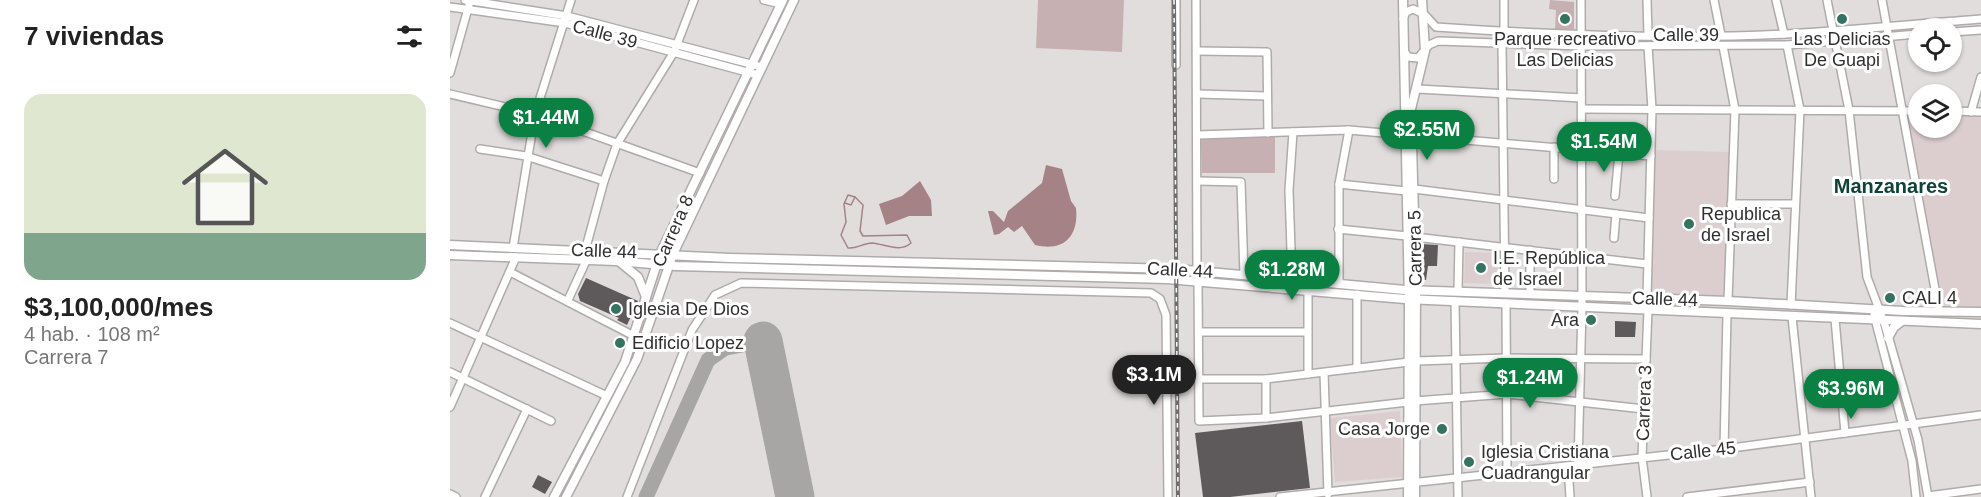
<!DOCTYPE html>
<html lang="es">
<head>
<meta charset="utf-8">
<style>
  body { margin:0; font-family:Helvetica,sans-serif; background:#f6f6f6; color:#222; height:100vh; display:flex; flex-direction:column; font-size:22px; white-space:nowrap }
  * { box-sizing:border-box; margin:0 }
  p { font-size:20px; color:#767676 }
  .icon { flex:none; width:33px; height:33px; fill:none; stroke:currentColor; stroke-width:2; stroke-linecap:round; stroke-linejoin:round }
  .map { position:relative; flex:1; overflow:hidden }
  .details { display:flex; flex-direction:column; background:#fff; width:450px }
  .details>* { flex:none }
  .fabs { position:absolute; left:1458px; top:18px; display:grid; gap:12px }
  .fabs a { display:grid; place-items:center; width:54px; height:54px; border-radius:50%; background:#fff; box-shadow:0 2px 4px #0004; font-size:30px }
  .price { position:absolute; translate:-50% -51px; padding:0 14px; border-radius:21px; background:#0b8043; color:#fff; font-size:20px; line-height:39px; filter:drop-shadow(0 2px 3px #0008) }
  .price::after { content:''; position:absolute; left:50%; top:36px; width:18px; height:14px; margin-left:-9px; background:inherit; clip-path:polygon(0 0,100% 0,50% 100%) }
  .price.selected { background:#222; color:#fff }
  ul { padding:0; list-style:none }
  li { display:grid; align-content:center; gap:12px; height:318px; padding:0 24px }
  li span { display:grid; place-items:center; height:186px; border-radius:18px; color:#555 }
  li>.icon { margin-inline-start:auto }
  span .icon { width:108px; height:108px; fill:#fffc; stroke-width:1 }
  li b { font-size:26px }
  h2 { display:flex; justify-content:space-between; align-items:center; height:72px; padding:0 24px; font-size:26px }
  main { display:flex; flex:1; min-height:0 }
  .map>svg:first-child { display:block }
</style>
</head>
<body>
<main>
<section class="details">
<h2>7 viviendas<svg class="icon" aria-label="filters" viewBox="0 0 24 24"><path d="M4 7h16M4 17h16"/><circle cx="9" cy="7" r="2"/><circle cx="15" cy="17" r="2"/></svg></h2>
<ul>
<li><span style="background:linear-gradient(#dfe7d0 75%,#7fa58c 0)"><svg class="icon" aria-label="home" viewBox="0 0 24 24"><path d="M3 11l9-7 9 7M6 9v11h12V9"/></svg></span><div><b>$3,100,000/mes</b><p>4 hab. · 108 m²</p><p>Carrera 7</p></div></li>
</ul>
</section>
<div class="map">
<svg width="1531" height="497" viewBox="0 0 1531 497">
  <rect width="100%" height="100%" fill="#e2dddd"/>
  <!-- built -->
  <g fill="#dccecf">
    <path d="M1453,111H1468V128H1502V111L1531,112V307L1488,305Z"/>
    <path d="M1203,150L1280,152L1275,299L1199,296Z"/>
    <path d="M1015,252L1048,253L1047,284L1014,283Z"/>
    <path d="M950,411L952,477L885,482L880,418Z"/>
  </g>
  <!-- green -->
  <g fill="#c7b0b1">
    <path d="M588,0H674L672,52L586,48Z"/>
    <path d="M1100,0L1124,2V29H1105L1106,10L1099,9Z"/>
    <path d="M825,135V173H752L751,136Z"/>
  </g>
  <!-- water -->
  <g fill="#a58285">
    <path d="M596,165L612,169L621,201L626,208C629,237 613,252 585,245L572,226L564,232L558,227L549,234L544,235L538,211H543L554,222L558,211L592,183Z"/>
    <path d="M470,181L481,200L482,216H459L436,225L429,204L452,196Z"/>
  </g>
  <g fill="none" stroke-linecap="round" stroke-linejoin="round">
    <!-- stream -->
    <g stroke="#a58285" stroke-width="1.5">
      <path d="M398,195L405,197L413,205L410,231L413,236L457,235L461,243C450,253 435,244 422,243C413,243 407,249 398,248L391,235L396,222L394,204Z"/>
      <path d="M395,203L401,205L405,197"/>
    </g>
    <!-- taxiway -->
    <path stroke="#a8a5a5" stroke-width="15" d="M196,497L258,360L275,348L313,341"/>
    <!-- runway -->
    <path stroke="#a8a5a5" stroke-width="39" d="M313,341L345,497"/>
  </g>
  <!-- building -->
  <g fill="#5e595a">
    <path d="M971,244L988,245L987,266H978L976,280H972Z"/>
    <path d="M136,278L188,301L177,325L167,320L169,318L130,301L128,294Z"/>
    <path d="M1165,321L1186,322L1185,337H1165Z"/>
    <path d="M852,421L860,488L780,497H753L745,433Z"/>
    <path d="M88,475L102,482L95,494L82,487Z"/>
  </g>
  <g fill="none" stroke-linecap="round" stroke-linejoin="round">
    <!-- minor casing -->
    <g stroke="#b0abab" stroke-width="10">
      <g id="minor">
        <path d="M15,0L117,16L312,67"/>
        <path d="M314,0L331,4"/>
        <path d="M726,0V65"/>
        <path d="M746,0L747,271"/>
        <path d="M1054,0V32"/>
        <path d="M1197,0L1198,35"/>
        <path d="M1264,0L1271,35"/>
        <path d="M1326,0L1334,34"/>
        <path d="M1377,0L1399,110L1417,277L1435,325L1468,440L1478,497"/>
        <path d="M1432,0L1489,311"/>
        <path d="M0,7L115,23L308,75"/>
        <path d="M953,19L956,12L963,9L974,14L986,27C1102,35 1220,40 1336,34C1401,30 1466,24 1531,19"/>
        <path d="M1502,32L1531,30"/>
        <path d="M1052,44L1055,293"/>
        <path d="M1337,45L1350,110L1341,305"/>
        <path d="M1273,46L1285,110L1278,301"/>
        <path d="M747,51L817,52L818,133"/>
        <path d="M954,51L958,57L968,58L979,45L988,41L1131,46L1337,45L1468,34"/>
        <path d="M0,73L19,5"/>
        <path d="M968,89L1131,98"/>
        <path d="M0,94L85,114L250,173"/>
        <path d="M748,94L817,96"/>
        <path d="M1132,109L1468,111"/>
        <path d="M1502,111L1531,112"/>
        <path d="M1521,112L1531,77"/>
        <path d="M748,135L899,130L1201,156"/>
        <path d="M1104,147V179"/>
        <path d="M30,149L76,156L154,181"/>
        <path d="M748,181L791,182L794,275"/>
        <path d="M889,184L956,191"/>
        <path d="M964,189L1199,218"/>
        <path d="M1165,196L1169,153"/>
        <path d="M1281,204H1345"/>
        <path d="M888,229L957,236"/>
        <path d="M965,237L1197,264"/>
        <path d="M1164,238L1166,214"/>
        <path d="M63,248L85,114L121,0"/>
        <path d="M135,251L154,181L167,144L224,52L244,0"/>
        <path d="M60,272L186,337"/>
        <path d="M842,280L839,190L843,132"/>
        <path d="M748,281L749,421L816,418L958,402"/>
        <path d="M889,284V184L899,130"/>
        <path d="M1008,291L1009,242"/>
        <path d="M1080,294V250"/>
        <path d="M1197,298L1202,109L1198,46"/>
        <path d="M118,300L136,261"/>
        <path d="M1005,301L1008,497"/>
        <path d="M1056,303L1057,473"/>
        <path d="M1424,315L1462,461L1466,497"/>
        <path d="M1342,317L1361,497"/>
        <path d="M1385,319L1395,433"/>
        <path d="M0,323L157,396"/>
        <path d="M749,332H857"/>
        <path d="M966,361L1056,358L1196,359"/>
        <path d="M907,368V294"/>
        <path d="M0,372L101,421"/>
        <path d="M874,373L878,494"/>
        <path d="M858,374V290"/>
        <path d="M749,379H816L959,362"/>
        <path d="M816,379V418"/>
        <path d="M965,401L1057,394L1194,409"/>
        <path d="M0,407L66,257"/>
        <path d="M1274,449L1277,314"/>
        <path d="M1128,465L1132,307L1131,0"/>
        <path d="M1118,466L1120,497"/>
        <path d="M0,494L6,497"/>
        <path d="M1478,496L1531,489"/>
        <path d="M35,497L77,409"/>
        <path d="M177,497L242,330L265,295L291,283L701,293L710,299L716,315L718,497"/>
        <path d="M830,497L1274,449L1531,415"/>
        <path d="M1197,497L1192,457L1198,310"/>
        <path d="M1237,497L1360,482"/>
      </g>
    </g>
    <!-- major casing -->
    <g stroke="#b0abab" stroke-width="11">
      <g id="major">
        <path d="M953,0L959,303L958,497"/>
        <path d="M0,245L280,258L726,269L955,290L1278,301L1453,311L1531,312"/>
        <path d="M0,255L166,261L226,266L717,279L955,299L1531,324"/>
        <path d="M171,263L188,277L196,297"/>
        <path d="M1438,338L1444,327L1452,321"/>
        <path d="M104,497L175,362L210,254L333,0"/>
        <path d="M116,497L187,359L223,254L344,0"/>
        <path d="M965,497L966,286L961,109L975,51L972,0"/>
      </g>
    </g>
    <!-- minor -->
    <use href="#minor" stroke="#fff" stroke-width="7"/>
    <!-- major -->
    <use href="#major" stroke="#fff" stroke-width="8"/>
    <!-- rail casing -->
    <g stroke="#6f6d6d" stroke-width="4">
      <path id="rail" d="M724,0L728,497"/>
    </g>
    <!-- rail -->
    <use href="#rail" stroke="#fff" stroke-width="1.5" stroke-dasharray="4.5" stroke-linecap="butt"/>
  </g>
  <!-- markers -->
  <g fill="#347360" stroke="#fff" stroke-width="2">
    <circle cx="1115" cy="19" r="6"/>
    <circle cx="1392" cy="19" r="6"/>
    <circle cx="1239" cy="224" r="6"/>
    <circle cx="1031" cy="268" r="6"/>
    <circle cx="1440" cy="298" r="6"/>
    <circle cx="166" cy="309" r="6"/>
    <circle cx="1141" cy="320" r="6"/>
    <circle cx="170" cy="343" r="6"/>
    <circle cx="992" cy="429" r="6"/>
    <circle cx="1019" cy="462" r="6"/>
  </g>
  <g text-anchor="middle" dominant-baseline="central" stroke-width="6" stroke-linejoin="round" paint-order="stroke">
    <!-- street labels -->
    <g font-size="18" fill="#313030" stroke="#fff">
      <text transform="translate(155 34) rotate(15)">Calle 39</text>
      <text x="1236" y="35">Calle 39</text>
      <text transform="translate(223 231) rotate(-66)">Carrera 8</text>
      <text transform="translate(965 248) rotate(-91)">Carrera 5</text>
      <text transform="translate(154 251) rotate(2)">Calle 44</text>
      <text transform="translate(730 270) rotate(3)">Calle 44</text>
      <text transform="translate(1215 299) rotate(2)">Calle 44</text>
      <text transform="translate(1194 403) rotate(-88)">Carrera 3</text>
      <text transform="translate(1253 451) rotate(-6)">Calle 45</text>
    </g>
    <!-- poi labels -->
    <g font-size="18" fill="#313030" stroke="#fff" text-anchor="start">
      <text x="1115" y="39" text-anchor="middle">Parque recreativo<tspan x="1115" dy="21">Las Delicias</tspan></text>
      <text x="1392" y="39" text-anchor="middle">Las Delicias<tspan x="1392" dy="21">De Guapi</tspan></text>
      <text x="1251" y="214">Republica<tspan x="1251" dy="21">de Israel</tspan></text>
      <text x="1043" y="258">I.E. República<tspan x="1043" dy="21">de Israel</tspan></text>
      <text x="1452" y="298">CALI 4</text>
      <text x="178" y="309">Iglesia De Dios</text>
      <text x="1129" y="320" text-anchor="end">Ara</text>
      <text x="182" y="343">Edificio Lopez</text>
      <text x="980" y="429" text-anchor="end">Casa Jorge</text>
      <text x="1031" y="452">Iglesia Cristiana<tspan x="1031" dy="21">Cuadrangular</tspan></text>
    </g>
    <!-- neighbourhood labels -->
    <g font-size="20" font-weight="bold" fill="#0e4335" stroke="#fff">
      <text x="1441" y="186">Manzanares</text>
    </g>
  </g>
</svg>
<div class="fabs">
<a><svg class="icon" aria-label="locate" viewBox="0 0 24 24"><circle cx="12" cy="12" r="6"/><path d="M12 2v4M12 18v4M2 12h4M18 12h4"/></svg></a>
<a><svg class="icon" aria-label="layers" viewBox="0 0 24 24"><path d="M12 4l9 5-9 5-9-5zM3 14l9 5 9-5"/></svg></a>
</div>
<b class="price" style="left:96px;top:149px">$1.44M</b>
<b class="price" style="left:977px;top:161px">$2.55M</b>
<b class="price" style="left:1154px;top:173px">$1.54M</b>
<b class="price" style="left:842px;top:301px">$1.28M</b>
<b class="price selected" style="left:704px;top:406px">$3.1M</b>
<b class="price" style="left:1080px;top:409px">$1.24M</b>
<b class="price" style="left:1401px;top:420px">$3.96M</b>
</div>
</main>
</body>
</html>
